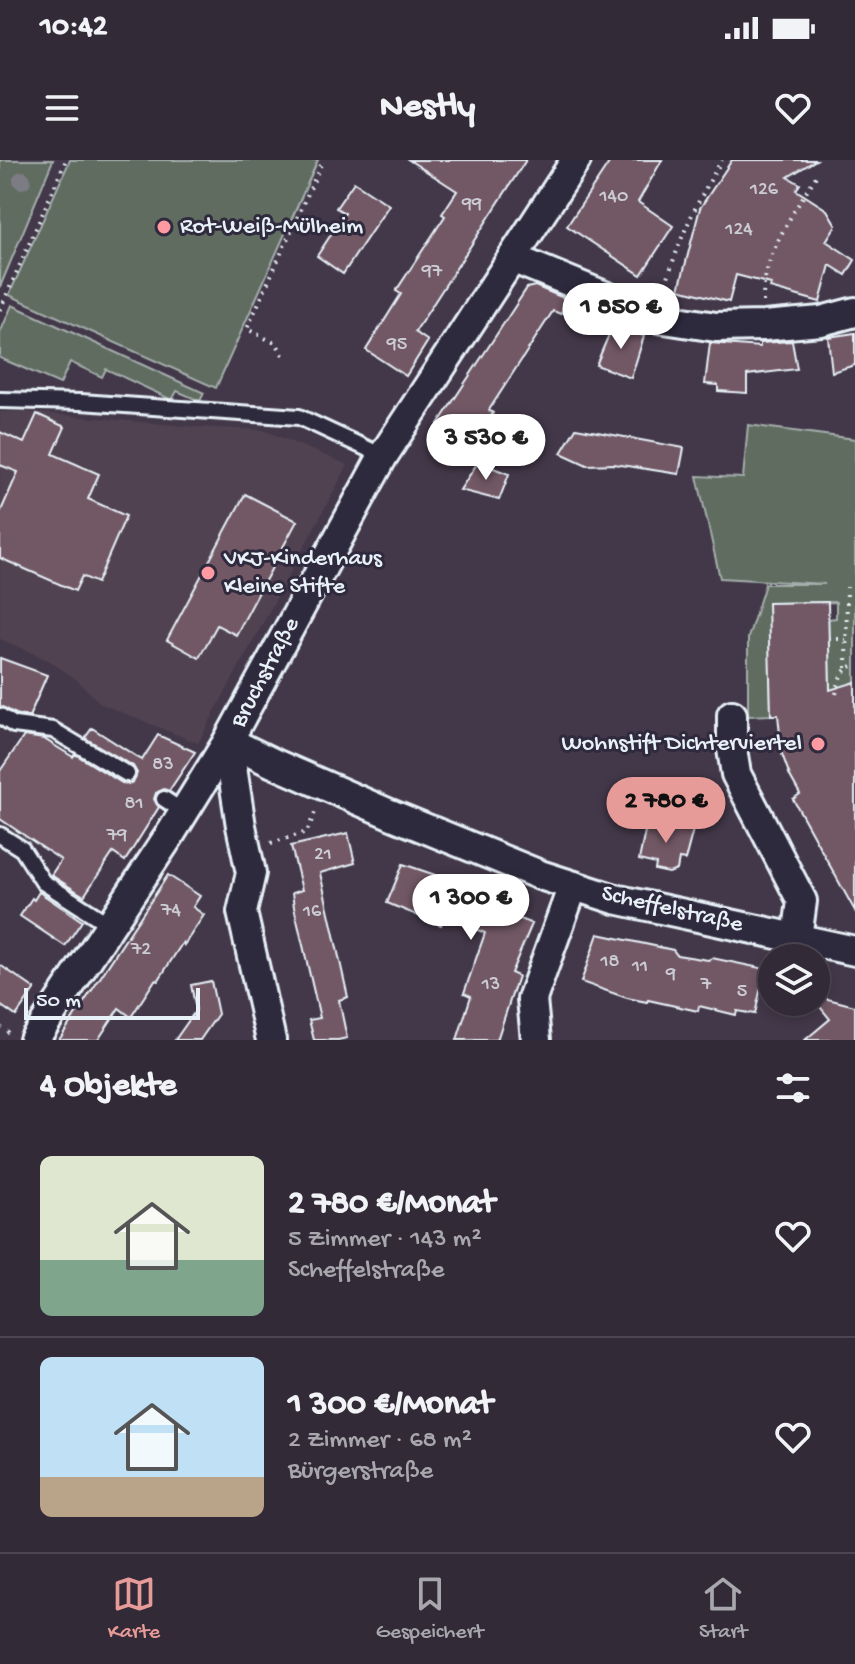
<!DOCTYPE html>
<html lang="de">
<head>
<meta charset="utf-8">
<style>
  body { margin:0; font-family:"Gochi Hand",sans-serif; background:#3d3642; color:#f1f3f6; height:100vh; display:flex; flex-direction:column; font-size:30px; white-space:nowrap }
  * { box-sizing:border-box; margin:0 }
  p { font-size:26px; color:#a8a7ad }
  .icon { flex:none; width:44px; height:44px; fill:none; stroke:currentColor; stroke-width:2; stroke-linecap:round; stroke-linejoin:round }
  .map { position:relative; height:880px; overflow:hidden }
  .sheet { display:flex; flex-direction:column; background:#322a37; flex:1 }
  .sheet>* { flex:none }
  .controls { position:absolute; left:758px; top:784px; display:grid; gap:16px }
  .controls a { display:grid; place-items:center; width:72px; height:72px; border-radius:50%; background:#322a37; box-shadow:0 4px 12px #0003,0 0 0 2px #4d4652; font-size:40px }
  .scale { position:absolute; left:24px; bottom:20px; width:176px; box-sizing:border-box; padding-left:8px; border:4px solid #e8f1f8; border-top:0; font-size:22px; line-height:28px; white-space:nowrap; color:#e8f1f8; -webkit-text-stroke:6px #2f2a3d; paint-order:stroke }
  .price { position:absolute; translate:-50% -68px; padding:0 18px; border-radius:28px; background:#fff; color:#222; font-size:26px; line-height:52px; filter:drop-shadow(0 2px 4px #0008) }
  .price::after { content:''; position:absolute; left:50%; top:48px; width:24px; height:18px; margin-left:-12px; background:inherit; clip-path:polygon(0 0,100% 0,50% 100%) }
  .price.on { background:#e69b98; color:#111 }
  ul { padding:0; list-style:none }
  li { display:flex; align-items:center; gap:24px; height:200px; padding:0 40px }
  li+li { border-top:2px solid #4d4652 }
  li span { display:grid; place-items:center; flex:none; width:224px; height:160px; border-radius:12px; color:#555 }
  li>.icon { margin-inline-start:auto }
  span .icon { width:96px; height:96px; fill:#fffc; stroke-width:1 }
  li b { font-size:34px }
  h2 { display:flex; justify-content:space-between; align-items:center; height:96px; padding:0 40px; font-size:34px }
  .status { display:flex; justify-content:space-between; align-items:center; height:56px; padding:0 40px; background:#322a37; direction:ltr }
  .status svg { height:22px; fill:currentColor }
  header { display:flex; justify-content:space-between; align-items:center; height:104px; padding:0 40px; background:#322a37; font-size:36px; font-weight:700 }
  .tabs { display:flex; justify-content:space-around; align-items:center; height:112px; border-top:2px solid #4d4652; background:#322a37; font-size:22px; color:#a8a7ad }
  .tabs a { display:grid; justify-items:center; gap:4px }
  .tabs .on { color:#e69b98 }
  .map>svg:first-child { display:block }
</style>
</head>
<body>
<div class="status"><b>10:42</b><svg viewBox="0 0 49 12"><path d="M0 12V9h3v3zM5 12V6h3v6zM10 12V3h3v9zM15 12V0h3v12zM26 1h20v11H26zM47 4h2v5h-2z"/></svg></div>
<header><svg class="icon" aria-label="menu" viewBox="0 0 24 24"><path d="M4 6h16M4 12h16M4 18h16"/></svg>Nestly<svg class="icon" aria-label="heart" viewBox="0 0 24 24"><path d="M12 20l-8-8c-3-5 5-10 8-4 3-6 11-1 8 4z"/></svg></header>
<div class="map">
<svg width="855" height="880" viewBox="0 0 855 880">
  <rect width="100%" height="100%" fill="#433849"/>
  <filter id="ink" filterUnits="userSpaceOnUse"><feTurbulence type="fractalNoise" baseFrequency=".0125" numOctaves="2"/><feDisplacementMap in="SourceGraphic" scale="16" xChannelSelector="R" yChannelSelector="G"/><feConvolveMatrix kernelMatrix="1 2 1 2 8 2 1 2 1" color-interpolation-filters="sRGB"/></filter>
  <g filter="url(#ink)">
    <!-- built -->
    <path fill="#514251" d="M0,252H28L196,267L263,270L348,305L198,583L101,544L77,520L50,501L0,479Z"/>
    <!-- green -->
    <g fill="#616c61" stroke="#a4aeac" stroke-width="2">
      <path d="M0,0H53L0,127Z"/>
      <path d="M70,0H318L216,228L9,135Z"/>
      <path d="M12,145L204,233L200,241L177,231L172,240L106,209L102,217L70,202L60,224L0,198V173Z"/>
      <path d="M748,265L855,279V522L830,534L828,459L836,458V442L769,443L771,555L748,556V478L765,424H825L720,418L697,316L743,318Z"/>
    </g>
    <!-- building -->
    <g fill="#725965" stroke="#e8f1f8" stroke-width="2">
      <path d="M409,0H526L415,172L428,181L406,216L366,190L401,134L396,131L445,56L442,54L457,31Z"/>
      <path d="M611,0H662L638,42L673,66L641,115L567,66Z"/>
      <path d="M732,0H816L788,17L800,24L796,30L827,50L836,65L826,81L855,100L846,115L830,105L820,142L770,128L771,124L736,115L729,142L679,129L700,48Z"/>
      <path d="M354,22L389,45L343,114L317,96L345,53L336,48Z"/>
      <path d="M535,126L566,139L561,154L553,151L489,250L493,253L471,286L438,264L527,128Z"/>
      <path d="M613,165L644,176L631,218L596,205Z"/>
      <path d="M855,173V205L832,212L828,177Z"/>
      <path d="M792,181L797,209L747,215V233L718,231V225L705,224L710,183L760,187V183Z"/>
      <path d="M37,254L65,267L53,294L99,314L88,339L126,356L97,423L82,416L75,431L0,398V353L18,312L0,305V272L24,283Z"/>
      <path d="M576,268L684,288L679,314L614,304L587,305L561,293Z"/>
      <path d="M478,302L509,314L499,340L460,330Z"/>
      <path d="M245,334L297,361L236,475L217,465L199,498L167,480Z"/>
      <path d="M828,442L830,530L855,522V751L793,639L800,634L790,616L782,594L778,555H771L768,443Z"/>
      <path d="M0,498L47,515L29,557L18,555L0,546Z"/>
      <path d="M92,568L142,600L158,575L195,592L169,631L164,629L156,633L154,639L159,647L125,701L113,693L84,736L51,715L61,700L0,659V611L24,576L44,579L73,597L75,594L122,623L128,624L133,622L137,613L133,606L85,578Z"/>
      <path d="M662,659L694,666L685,700L679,699L677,710L669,713L655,710L656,704L639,700L647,662L661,665Z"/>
      <path d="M348,673L355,703L320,713L348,837L339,840L347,878L338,880H314L309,860L320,858L294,747L292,733L302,730L291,686Z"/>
      <path d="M403,704L444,718L453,716L455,719L502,739L499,747L508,751L507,753L532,764L511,813L518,816L497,880H457L471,836L464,833L485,773L445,756L441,765L387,743Z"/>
      <path d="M168,715L200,736L193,747L204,755L184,785L183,782L158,821L155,820L131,857L119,848L98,880H59Z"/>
      <path d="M39,732L82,761L65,786L20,756L32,738L34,740Z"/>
      <path d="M598,774L673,790L677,795L708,800L712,798L765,809L755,854L737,851L736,855L699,846L698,851L648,840L647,842L627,838L581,822Z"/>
      <path d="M0,805L35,829L16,856L0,845Z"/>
      <path d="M211,821L218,854L200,880H175L196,850L191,825Z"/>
      <path d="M816,836L855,846V880H805L830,859L816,842Z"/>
    </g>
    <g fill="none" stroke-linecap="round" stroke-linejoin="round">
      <!-- lane casing -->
      <g stroke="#e8f1f8" stroke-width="20">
        <g id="lane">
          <path d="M0,240L81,242L299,257L383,296"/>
          <path d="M0,556L14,565L53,570L127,614"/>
          <path d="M164,639L184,652"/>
          <path d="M0,675L22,689L43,722L110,765"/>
        </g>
      </g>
      <!-- street casing -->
      <g stroke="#e8f1f8" stroke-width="34">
        <g id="street">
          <path d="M512,98L658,158L716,167L764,166L821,161L855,152"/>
          <path d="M732,555V589L736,614L802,741L797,778"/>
          <path d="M228,581L273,603L390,654L540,715L615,739L855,791"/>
          <path d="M228,581L241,666L251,713L242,752L271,880"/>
          <path d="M34,880L171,673L228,581L383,296L576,0"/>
          <path d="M536,880L532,839L573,726"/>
        </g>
      </g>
      <!-- path -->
      <g stroke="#e8f1f8" stroke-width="4" stroke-dasharray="2 6" stroke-linecap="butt">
        <path d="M664,132C677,82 695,45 722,0"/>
        <path d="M763,142C762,95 794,52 818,13"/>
        <path d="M0,150L66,0"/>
        <path d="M283,195L277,184L247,169L323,0"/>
        <path d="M829,479H846"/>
        <path d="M846,508L847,427"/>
        <path d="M836,534C839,520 840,510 855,505"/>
        <path d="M271,683L307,672L316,650"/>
        <path d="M0,867L11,874"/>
      </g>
      <!-- lane -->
      <use href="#lane" stroke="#2f2a3d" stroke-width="14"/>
      <!-- street -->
      <use href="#street" stroke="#2f2a3d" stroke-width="28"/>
    </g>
    <!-- trees -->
    <circle fill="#7c7d84" cx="22" cy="20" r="9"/>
  </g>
  <!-- markers -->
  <g fill="#ff9aa2" stroke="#2f2a3d" stroke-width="3">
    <circle cx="164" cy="67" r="8"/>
    <circle cx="208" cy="413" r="8"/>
    <circle cx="818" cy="584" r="8"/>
  </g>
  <g text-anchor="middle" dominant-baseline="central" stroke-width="6" stroke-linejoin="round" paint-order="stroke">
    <!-- number labels -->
    <g font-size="20" fill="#cacbd3">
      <text x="764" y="30">126</text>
      <text x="614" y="37">140</text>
      <text x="472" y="45">99</text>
      <text x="739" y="70">124</text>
      <text x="432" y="112">97</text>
      <text x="397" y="185">95</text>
      <text x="163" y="605">83</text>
      <text x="134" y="644">81</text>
      <text x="117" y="676">79</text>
      <text x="323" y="695">21</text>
      <text x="171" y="751">74</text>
      <text x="312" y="752">16</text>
      <text x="141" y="790">72</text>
      <text x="610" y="802">18</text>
      <text x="640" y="807">11</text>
      <text x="671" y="815">9</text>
      <text x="491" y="825">13</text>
      <text x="706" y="825">7</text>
      <text x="742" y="832">5</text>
    </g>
    <!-- poi labels -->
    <g font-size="24" fill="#e8f1f8" stroke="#2f2a3d" text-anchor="start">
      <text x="180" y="67">Rot-Weiß-Mülheim</text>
      <text x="224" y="399">VKJ-Kinderhaus<tspan x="224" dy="28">Kleine Stifte</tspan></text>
      <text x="802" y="584" text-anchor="end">Wohnstift Dichterviertel</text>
    </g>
    <!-- street labels -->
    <g font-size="24" fill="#e8f1f8" stroke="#2f2a3d">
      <text transform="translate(266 513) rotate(-62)">Bruchstraße</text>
      <text transform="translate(672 750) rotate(13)">Scheffelstraße</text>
    </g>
  </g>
</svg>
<div class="controls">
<a><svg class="icon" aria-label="layers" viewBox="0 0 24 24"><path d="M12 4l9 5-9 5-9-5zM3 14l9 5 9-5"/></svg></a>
</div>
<div class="scale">50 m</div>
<b class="price" style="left:621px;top:191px">1 850 €</b>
<b class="price" style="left:486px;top:322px">3 530 €</b>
<b class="price on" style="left:666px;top:685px">2 780 €</b>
<b class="price" style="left:471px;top:782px">1 300 €</b>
</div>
<section class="sheet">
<h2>4 Objekte<svg class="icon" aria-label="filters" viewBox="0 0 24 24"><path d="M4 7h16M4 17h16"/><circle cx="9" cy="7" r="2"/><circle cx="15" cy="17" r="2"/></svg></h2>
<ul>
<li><span style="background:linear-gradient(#dfe7d0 65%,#7fa58c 0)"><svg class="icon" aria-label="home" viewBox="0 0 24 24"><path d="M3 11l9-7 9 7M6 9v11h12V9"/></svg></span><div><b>2 780 €/Monat</b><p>5 Zimmer · 143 m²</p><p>Scheffelstraße</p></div><svg class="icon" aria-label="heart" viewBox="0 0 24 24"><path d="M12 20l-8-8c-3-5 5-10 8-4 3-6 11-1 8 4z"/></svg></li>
<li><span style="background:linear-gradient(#bfe0f5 75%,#b9a48a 0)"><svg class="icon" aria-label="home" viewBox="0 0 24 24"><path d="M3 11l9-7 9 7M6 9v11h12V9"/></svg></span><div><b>1 300 €/Monat</b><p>2 Zimmer · 68 m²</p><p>Bürgerstraße</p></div><svg class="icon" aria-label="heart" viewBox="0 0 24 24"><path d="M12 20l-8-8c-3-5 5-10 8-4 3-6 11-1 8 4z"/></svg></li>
</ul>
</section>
<nav class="tabs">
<a class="on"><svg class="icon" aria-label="map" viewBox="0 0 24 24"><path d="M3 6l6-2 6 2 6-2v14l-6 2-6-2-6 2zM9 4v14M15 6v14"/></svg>Karte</a>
<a><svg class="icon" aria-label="saved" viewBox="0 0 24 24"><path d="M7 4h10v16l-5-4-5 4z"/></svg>Gespeichert</a>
<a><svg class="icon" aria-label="home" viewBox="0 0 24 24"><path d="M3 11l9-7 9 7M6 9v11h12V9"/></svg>Start</a>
</nav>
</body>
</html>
